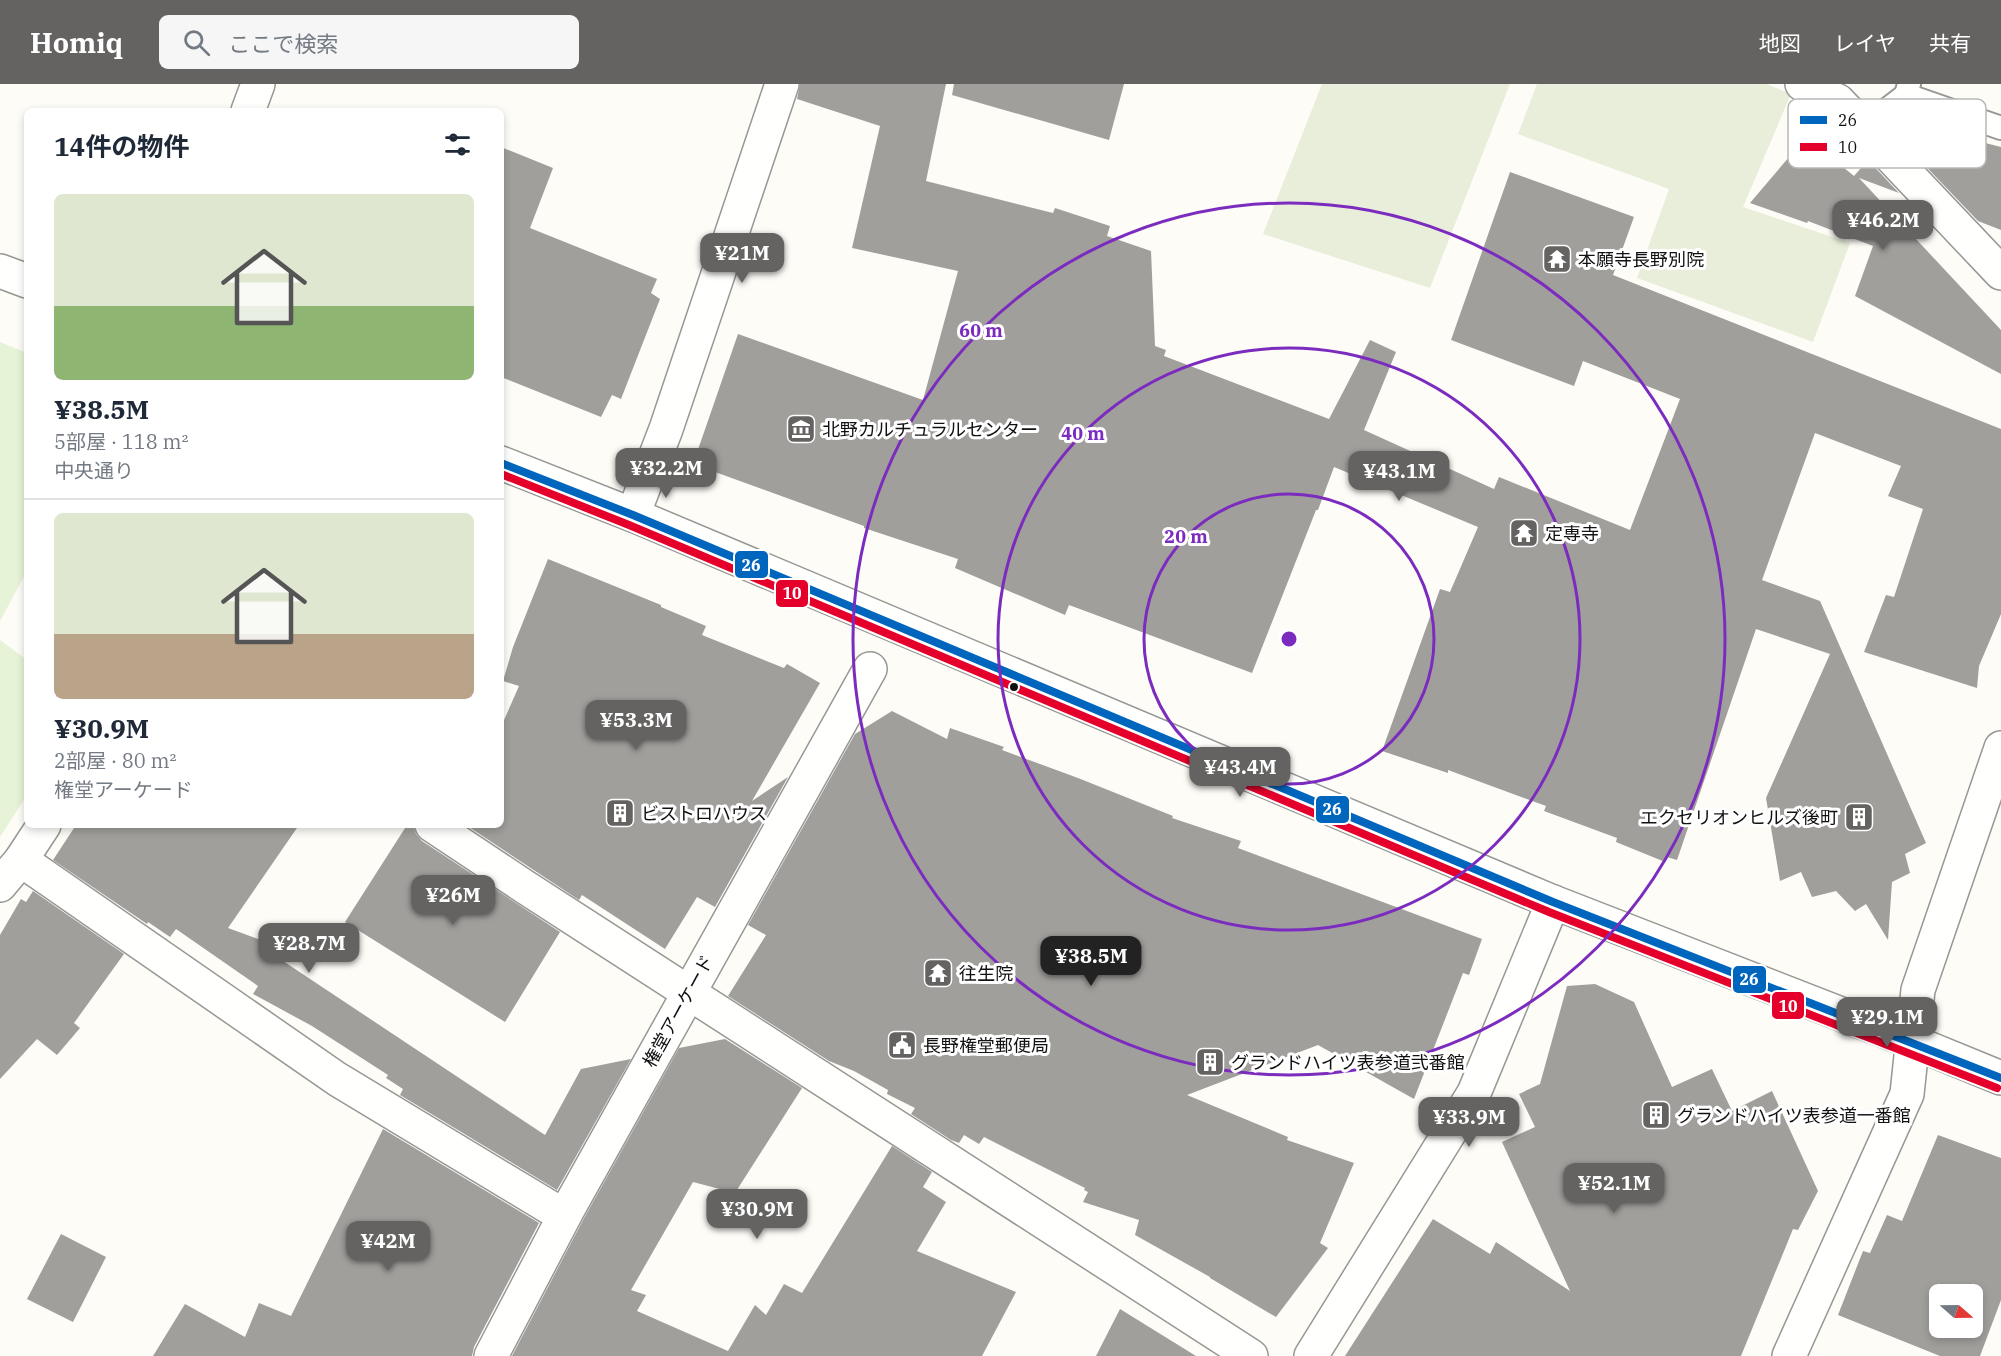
<!DOCTYPE html>
<html lang="ja">
<head>
<meta charset="utf-8">
<style>
  body { margin:0; font-family:"IBM Plex Serif","Noto Sans JP",serif; background:#f6f6f7; color:#1f2937; height:100vh; display:flex; flex-direction:column; font-size:22px; white-space:nowrap }
  * { box-sizing:border-box; margin:0 }
  p { font-size:20px; color:#747a83 }
  .icon { flex:none; width:33px; height:33px; fill:none; stroke:currentColor; stroke-width:2; stroke-linecap:round; stroke-linejoin:round }
  .map { position:relative; flex:1; overflow:hidden }
  .panel { position:absolute; left:24px; top:24px; width:480px; height:720px; display:flex; flex-direction:column; background:#fff; border-radius:9px; box-shadow:0 3px 9px #0003 }
  .panel>* { flex:none }
  .needle { width:39px; rotate:110deg }
  .fabs { position:absolute; left:1929px; top:1200px; display:grid; gap:12px }
  .fabs a { display:grid; place-items:center; width:54px; height:54px; border-radius:9px; background:#fff; box-shadow:0 3px 9px #0003; font-size:30px }
  .price { position:absolute; translate:-50% -51px; padding:0 14px; border-radius:12px; background:#646362; color:#fff; font-size:20px; line-height:39px; filter:drop-shadow(0 2px 3px #0008) }
  .price::after { content:''; position:absolute; left:50%; top:36px; width:18px; height:14px; margin-left:-9px; background:inherit; clip-path:polygon(0 0,100% 0,50% 100%) }
  .price.current { background:#222; color:#fff }
  ul { padding:0; list-style:none }
  li { display:grid; align-content:center; gap:12px; height:318px; padding:0 30px }
  li+li { border-top:2px solid #e0e1e3 }
  li span { display:grid; place-items:center; height:186px; border-radius:9px; color:#555 }
  li>.icon { margin-inline-start:auto }
  span .icon { width:108px; height:108px; fill:#fffc; stroke-width:1 }
  li b { font-size:26px }
  h2 { display:flex; justify-content:space-between; align-items:center; height:72px; padding:0 30px; font-size:26px }
  header { display:flex; align-items:center; gap:36px; box-sizing:border-box; height:84px; padding:0 30px; background:#646362; color:#fff }
  header strong { font-size:28px }
  nav { display:flex; gap:33px; margin-inline-start:auto; font-size:21px }
  .search { width:420px; height:54px; background:#f6f6f7; display:flex; align-items:center; gap:15px; box-sizing:border-box; padding:0 21px; border-radius:9px; color:#747a83; font-size:22px }
  .map>svg:first-child { display:block }
</style>
</head>
<body>
<header>
<strong>Homiq</strong>
<div class="search"><svg class="icon" aria-label="search" viewBox="0 0 24 24"><circle cx="10" cy="10" r="6"/><path d="M15 15l6 6"/></svg>ここで検索</div>
<nav><a>地図</a><a>レイヤ</a><a>共有</a></nav>
</header>
<div class="map">
<svg width="2001" height="1272" viewBox="0 0 2001 1272">
  <rect width="100%" height="100%" fill="#fdfcf7"/>
  <!-- green -->
  <g fill="#e7f3d7">
    <path d="M0,258L27,269V487L0,537Z"/>
    <path d="M0,556L27,576V711L0,753Z"/>
  </g>
  <!-- cemetery -->
  <g fill="#e9eedb">
    <path d="M1322,0H1510L1430,204L1263,150Z"/>
    <path d="M1537,0H1766L1791,10L1743,123L1850,159L1813,258L1637,194L1669,105L1518,50Z"/>
  </g>
  <!-- building -->
  <g fill="#a19f9c" fill-rule="evenodd">
    <path d="M800,0H946L926,97L1053,129L1055,124L1110,142L1107,152L1151,167L1155,262L1166,266L1164,272L1329,335L1370,256L1396,268L1364,346L1494,405L1499,393L1630,446L1680,315L1583,277L1574,302L1451,256L1510,88L1634,133L1613,191L2001,345V530L1979,582L1977,604L1864,568L1886,511L1894,513L1923,425L1888,412L1901,382L1815,349L1762,496L1820,517L1926,759L1905,770L1910,789L1892,798L1888,856L1866,820L1855,827L1836,807L1812,813L1801,788L1780,797L1766,714L1830,570L1756,545L1677,776L1667,773L1665,778L1616,758L1617,754L1544,727L1546,722L1448,686V689L1382,667L1440,505L1450,508L1478,443L1334,383L1318,426H1316L1252,589L1069,521L1065,531L955,484L958,475L864,444V442L693,380L738,250L923,316L958,187L852,164L880,42L797,15Z"/>
    <path d="M954,0H1124L1109,56L952,11Z"/>
    <path d="M1908,34L1919,42L2001,63V146L1978,137L1894,49Z"/>
    <path d="M1806,53L1854,92L1868,76L1899,109L1859,94L2001,246V290L1855,212L1873,162L1808,137L1807,139L1750,119Z"/>
    <path d="M501,63L553,84L530,144L657,195L651,209L660,215L621,315L612,311L601,333L501,293Z"/>
    <path d="M548,475L661,521V523L706,542L702,551L784,584L787,580L820,599L752,717L788,693L715,823L697,813L665,865L582,811L579,816L466,741H501V643L519,602L503,597L513,563Z"/>
    <path d="M892,627L947,655L950,644L1004,663L1002,666L1078,694L1173,732L1172,734L1241,757L1238,764L1482,855L1469,891L1463,889L1414,1015L1318,961L1187,1011L1288,1053L1287,1056L1354,1079L1320,1159L1328,1164L1276,1233L1210,1194V1193L1135,1151L1139,1136L1083,1118L1088,1108L1084,1106L1085,1104L984,1053L979,1060L964,1051L959,1059L951,1056L911,1030L915,1024L887,1010L888,1006L854,987L829,977L728,912L766,851L748,841L855,650Z"/>
    <path d="M76,741H299L228,844L283,864L277,873L545,1051L581,985L631,975L557,1106L400,1011L403,1005L386,994L388,991L312,942L253,910L258,902L176,845L170,853L148,838L147,840L53,776Z"/>
    <path d="M407,741H413L416,750L422,757L560,848L505,938L345,838Z"/>
    <path d="M33,807L124,870L74,939L80,944L57,971L37,955L0,995V851L21,815L26,818Z"/>
    <path d="M1595,900L1634,918L1672,1003L1712,985L1732,1027L1772,1007L1818,1107L1798,1146L1793,1145L1741,1272H1345L1433,1135L1490,1170L1496,1158L1570,1207L1502,1058L1535,1043L1519,1010L1540,1000L1567,902Z"/>
    <path d="M725,955L802,1004L735,1109L693,1098L631,1206L646,1211L637,1227L728,1267L755,1221L766,1231L784,1200L802,1209L892,1062L932,1088L923,1103L946,1118L917,1167L1016,1208L982,1272H512L583,1136L679,964Z"/>
    <path d="M383,1045L539,1139L474,1263L472,1272H153L185,1220L245,1253L259,1219L291,1232Z"/>
    <path d="M1938,1051L2001,1074V1216L1980,1272H1940L1838,1231L1863,1167L1870,1169L1887,1131L1902,1137ZM1940,1210H1972V1244H1940Z"/>
    <path d="M61,1150L106,1173L73,1238L27,1215Z"/>
    <path d="M1120,1225L1196,1272H1096Z"/>
  </g>
  <g fill="none" stroke-linecap="round" stroke-linejoin="round">
    <!-- service casing -->
    <g stroke="#979795" stroke-width="26">
      <g id="service">
        <path d="M1909,0L1906,11L2001,44"/>
        <path d="M1863,44L1906,11"/>
      </g>
    </g>
    <!-- pedestrian casing -->
    <g stroke="#979795" stroke-width="36">
      <path id="pedestrian" d="M491,1272L567,1127L870,585"/>
    </g>
    <!-- minor casing -->
    <g stroke="#979795" stroke-width="36">
      <g id="minor">
        <path d="M1802,0L1838,17L2001,189"/>
        <path d="M248,27L258,0"/>
        <path d="M633,431L666,345L782,0"/>
        <path d="M432,741L525,803L1251,1272"/>
        <path d="M21,776L337,995L564,1132"/>
        <path d="M0,801L21,776L44,741"/>
        <path d="M1311,1272L1474,1009L1553,818"/>
      </g>
    </g>
    <!-- tertiary casing -->
    <g stroke="#979795" stroke-width="36">
      <g id="tertiary">
        <path d="M0,187L27,197"/>
        <path d="M501,379L633,431L1553,818L1913,958L2001,994"/>
        <path d="M1789,1272L1907,1010L1918,906L2001,664"/>
      </g>
    </g>
    <!-- service -->
    <use href="#service" stroke="#fffffe" stroke-width="22"/>
    <!-- pedestrian -->
    <use href="#pedestrian" stroke="#fffffe" stroke-width="33"/>
    <!-- minor -->
    <use href="#minor" stroke="#fffffe" stroke-width="33"/>
    <!-- tertiary -->
    <use href="#tertiary" stroke="#fffffe" stroke-width="33"/>
    <!-- bus-1 casing -->
    <g stroke="#fff" stroke-width="12">
      <path id="bus-1" d="M501,379L633,431L1553,818L2001,994"/>
    </g>
    <!-- bus-2 casing -->
    <g stroke="#fff" stroke-width="12">
      <path id="bus-2" d="M501,390L629,441L1549,828L1997,1004"/>
    </g>
    <!-- bus-1 -->
    <use href="#bus-1" stroke="#0065bd" stroke-width="8"/>
    <!-- bus-2 -->
    <use href="#bus-2" stroke="#e4002b" stroke-width="8"/>
  </g>
  <!-- distance rings -->
  <g fill="none" stroke="#7b2cbf" stroke-width="3">
    <circle cx="1289" cy="555" r="145"/>
    <circle cx="1289" cy="555" r="291"/>
    <circle cx="1289" cy="555" r="436"/>
  </g>
  <!-- icons -->
  <defs>
    <g id="temple-square" transform="scale(1.5)"><rect x="-9" y="-9" width="18" height="18" rx="4" fill="#646362" stroke="#fff"/><path d="M0-6L5-2H3V0L6.5 2.5H4V6H1.5V3h-3V6H-4V2.5H-6.5L-3 0V-2H-5Z" fill="#fff"/></g>
    <g id="museum-square" transform="scale(1.5)"><rect x="-9" y="-9" width="18" height="18" rx="4" fill="#646362" stroke="#fff"/><path d="M0-6L6-3V-2H-6V-3ZM-5-1h2V3h-2ZM-1-1h2V3h-2ZM3-1h2V3H3ZM-6 4H6V6H-6Z" fill="#fff"/></g>
    <g id="building-square" transform="scale(1.5)"><rect x="-9" y="-9" width="18" height="18" rx="4" fill="#646362" stroke="#fff"/><path d="M-4-6H4V6H1V3H-1V6H-4ZM-2.5-4.3h1.7v1.8h-1.7ZM.8-4.3h1.7v1.8H.8ZM-2.5-1h1.7V.8h-1.7ZM.8-1h1.7V.8H.8Z" fill="#fff"/></g>
    <g id="civic-square" transform="scale(1.5)"><rect x="-9" y="-9" width="18" height="18" rx="4" fill="#646362" stroke="#fff"/><path d="M-.6-6.5H3V-4.5H.6V-3L4-1V1h2V6H-6V1h2V-1L-.6-3ZM-1.2 2.5V6h2.4V2.5Z" fill="#fff"/></g>
  </defs>
  <g fill-rule="evenodd">
    <use href="#temple-square" x="1557" y="175"/>
    <use href="#museum-square" x="801" y="345"/>
    <use href="#temple-square" x="1524" y="449"/>
    <use href="#building-square" x="620" y="729"/>
    <use href="#building-square" x="1859" y="733"/>
    <use href="#temple-square" x="938" y="889"/>
    <use href="#civic-square" x="902" y="961"/>
    <use href="#building-square" x="1210" y="978"/>
    <use href="#building-square" x="1656" y="1031"/>
  </g>
  <!-- markers -->
  <circle fill="#111" stroke="#fff" stroke-width="2" cx="1014" cy="603" r="5"/>
  <g text-anchor="middle" dominant-baseline="central" stroke-width="6" stroke-linejoin="round" paint-order="stroke">
    <!-- poi labels -->
    <g font-size="18" fill="#111" stroke="#fff" text-anchor="start">
      <text x="1578" y="175">本願寺長野別院</text>
      <text x="822" y="345">北野カルチュラルセンター</text>
      <text x="1545" y="449">定専寺</text>
      <text x="641" y="729">ビストロハウス</text>
      <text x="1838" y="733" text-anchor="end">エクセリオンヒルズ後町</text>
      <text x="959" y="889">往生院</text>
      <text x="923" y="961">長野権堂郵便局</text>
      <text x="1231" y="978">グランドハイツ表参道弐番館</text>
      <text x="1677" y="1031">グランドハイツ表参道一番館</text>
    </g>
    <!-- street labels -->
    <g font-size="18" fill="#111" stroke="#fff">
      <text transform="translate(678 927) rotate(-61)">権堂アーケード</text>
    </g>
  </g>
  <!-- legend -->
  <rect x="1788" y="15" width="198" height="69" rx="9" fill="#fff" stroke="#b8b8b8" stroke-width="1.5"/>
  <rect x="1800" y="32" width="27" height="8" fill="#0065bd"/>
  <rect x="1800" y="59" width="27" height="8" fill="#e4002b"/>
  <g font-size="16" fill="#111">
    <text x="1838" y="42">26</text>
    <text x="1838" y="69">10</text>
  </g>
  <circle cx="1289" cy="555" r="9" fill="#7b2cbf" stroke="#fff" stroke-width="3"/>
  <g font-size="18" text-anchor="middle" font-weight="bold" fill="#7b2cbf" stroke="#fff" stroke-width="6" stroke-linejoin="round" paint-order="stroke">
    <text x="981" y="253">60 m</text>
    <text x="1083" y="356">40 m</text>
    <text x="1186" y="459">20 m</text>
  </g>
  <g stroke="#fff" stroke-width="2">
    <rect x="734" y="466" width="35" height="29" rx="6" fill="#0065bd"/>
    <rect x="775" y="495" width="34" height="29" rx="6" fill="#e4002b"/>
    <rect x="1315" y="711" width="35" height="29" rx="6" fill="#0065bd"/>
    <rect x="1732" y="881" width="35" height="29" rx="6" fill="#0065bd"/>
    <rect x="1771" y="907" width="34" height="29" rx="6" fill="#e4002b"/>
  </g>
  <g font-size="16" text-anchor="middle" font-weight="bold" fill="#fff">
    <text x="751" y="487">26</text>
    <text x="792" y="515">10</text>
    <text x="1332" y="731">26</text>
    <text x="1749" y="901">26</text>
    <text x="1788" y="928">10</text>
  </g>
</svg>
<div class="fabs">
<a><svg class="needle" viewBox="-14 -14 28 28"><path d="M0-13l5 13h-10z" fill="#e53935"/><path d="M0 13l5-13h-10z" fill="#747a83"/></svg></a>
</div>
<b class="price" style="left:1883px;top:167px">¥46.2M</b>
<b class="price" style="left:742px;top:200px">¥21M</b>
<b class="price" style="left:666px;top:415px">¥32.2M</b>
<b class="price" style="left:1399px;top:418px">¥43.1M</b>
<b class="price" style="left:636px;top:667px">¥53.3M</b>
<b class="price" style="left:1240px;top:714px">¥43.4M</b>
<b class="price" style="left:453px;top:842px">¥26M</b>
<b class="price" style="left:309px;top:890px">¥28.7M</b>
<b class="price current" style="left:1091px;top:903px">¥38.5M</b>
<b class="price" style="left:1887px;top:964px">¥29.1M</b>
<b class="price" style="left:1469px;top:1064px">¥33.9M</b>
<b class="price" style="left:1614px;top:1130px">¥52.1M</b>
<b class="price" style="left:757px;top:1156px">¥30.9M</b>
<b class="price" style="left:388px;top:1188px">¥42M</b>
<section class="panel">
<h2>14件の物件<svg class="icon" aria-label="filters" viewBox="0 0 24 24"><path d="M4 7h16M4 17h16"/><circle cx="9" cy="7" r="2"/><circle cx="15" cy="17" r="2"/></svg></h2>
<ul>
<li><span style="background:linear-gradient(#dfe7d0 60%,#8fb573 0)"><svg class="icon" aria-label="home" viewBox="0 0 24 24"><path d="M3 11l9-7 9 7M6 9v11h12V9"/></svg></span><div><b>¥38.5M</b><p>5部屋 · 118 m²</p><p>中央通り</p></div></li>
<li><span style="background:linear-gradient(#dfe7d0 65%,#b9a48a 0)"><svg class="icon" aria-label="home" viewBox="0 0 24 24"><path d="M3 11l9-7 9 7M6 9v11h12V9"/></svg></span><div><b>¥30.9M</b><p>2部屋 · 80 m²</p><p>権堂アーケード</p></div></li>
</ul>
</section>
</div>
</body>
</html>
